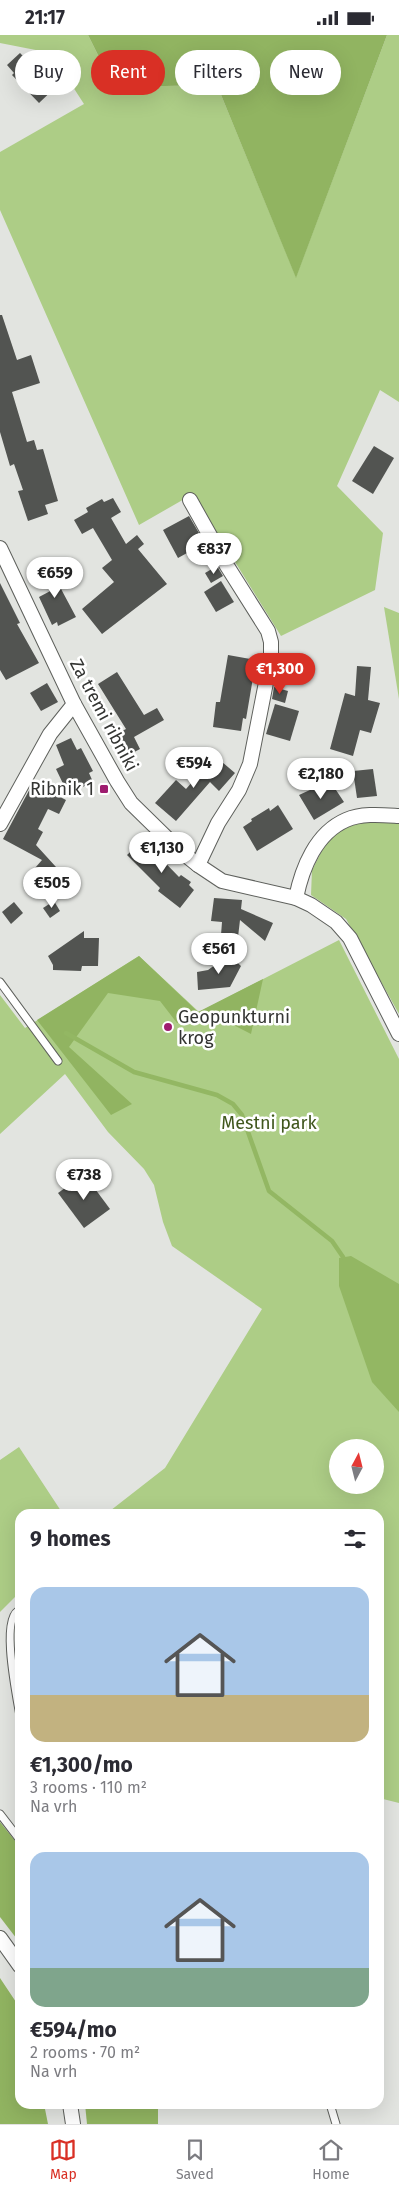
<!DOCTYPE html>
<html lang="en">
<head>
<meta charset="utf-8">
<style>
  body { margin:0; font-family:"Fira Sans",sans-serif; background:#f7f7f7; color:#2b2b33; height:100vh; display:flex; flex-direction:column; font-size:19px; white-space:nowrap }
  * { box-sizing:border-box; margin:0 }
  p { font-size:16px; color:#7c7c81 }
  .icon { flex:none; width:28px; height:28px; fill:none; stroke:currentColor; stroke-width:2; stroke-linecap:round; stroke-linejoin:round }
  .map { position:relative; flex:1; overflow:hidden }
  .details { position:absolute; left:15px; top:1474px; width:369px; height:600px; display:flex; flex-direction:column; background:#fff; border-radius:15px; box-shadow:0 5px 20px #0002 }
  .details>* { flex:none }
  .guide { position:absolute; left:15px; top:15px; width:370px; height:45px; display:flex; gap:10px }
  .needle { width:32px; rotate:7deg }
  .buttons { position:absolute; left:329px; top:1404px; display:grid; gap:10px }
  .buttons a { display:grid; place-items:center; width:55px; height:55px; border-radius:50%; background:#fff; box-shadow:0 5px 20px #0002; font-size:25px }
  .price { position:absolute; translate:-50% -42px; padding:0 11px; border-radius:18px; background:#fff; color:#222; font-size:16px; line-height:32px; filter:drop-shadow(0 1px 2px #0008) }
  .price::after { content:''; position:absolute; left:50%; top:30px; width:15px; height:11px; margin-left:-8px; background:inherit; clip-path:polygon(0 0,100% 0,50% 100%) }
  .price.current { background:#d93025; color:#fff }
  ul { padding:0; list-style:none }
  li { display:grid; align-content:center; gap:10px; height:265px; padding:0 15px }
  li span { display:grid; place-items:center; height:155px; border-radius:15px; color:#555 }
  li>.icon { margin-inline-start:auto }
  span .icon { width:90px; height:90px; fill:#fffc; stroke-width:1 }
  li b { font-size:21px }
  h2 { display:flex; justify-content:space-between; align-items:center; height:60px; padding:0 15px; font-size:21px }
  .tag { padding:0 18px; border-radius:22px; background:#fff; box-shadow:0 5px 20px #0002; font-size:18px; line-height:45px }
  .tag.current { background:#d93025; color:#fff }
  .status { display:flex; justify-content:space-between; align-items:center; height:35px; padding:0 25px; background:#fff; direction:ltr }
  .status svg { height:14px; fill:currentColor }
  .menu { display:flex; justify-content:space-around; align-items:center; height:70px; border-top:1px solid #e1e1e2; background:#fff; font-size:14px; color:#7c7c81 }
  .menu a { display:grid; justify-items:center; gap:2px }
  .menu .current { color:#d93025 }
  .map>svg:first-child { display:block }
</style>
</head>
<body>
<div class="status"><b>21:17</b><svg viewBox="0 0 49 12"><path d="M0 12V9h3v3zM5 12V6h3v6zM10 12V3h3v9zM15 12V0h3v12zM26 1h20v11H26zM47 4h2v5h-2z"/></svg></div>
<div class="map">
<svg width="399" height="2089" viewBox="0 0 399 2089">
  <rect width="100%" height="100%" fill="#e2e4e0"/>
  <!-- green -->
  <g fill="#adcd86" fill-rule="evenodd">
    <path d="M0,0H88L114,52L217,50L296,242L387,0H399V367L380,355L337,451L383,498L375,555L281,601L193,459L139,490L0,175V117L84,69L51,18L0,8Z"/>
    <path d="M384,572L399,578V664Z"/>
    <path d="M367,786L399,787V979L346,884L311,860L312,835L326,808L340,794Z"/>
    <path d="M339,905L399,1024V1768L379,1763V1479H106L165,1433L262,1274L172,1211L163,1187L154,1150L144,1134L108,1097L65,1039L0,1099V960L25,993L139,921L199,977ZM338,1412H375V1450H338Z"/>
    <path d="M19,1412L63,1479H20V1557L0,1577V1425Z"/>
  </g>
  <!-- forest -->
  <g fill="#91b461">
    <path d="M88,0H387L296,243L217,50L114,52Z"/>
    <path d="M139,921L198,977L263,944L251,999L214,980L177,988L160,966L108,958L69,1012L132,1069L111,1080L37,985Z"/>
    <path d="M0,1787L20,1812V1908L0,1882Z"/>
    <path d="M0,1943L20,1973V2069H44L48,2089H0Z"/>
    <path d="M85,2069H158V2089H87Z"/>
  </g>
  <!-- water -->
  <path fill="#93b763" d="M351,1221L399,1249V1377L372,1347L339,1251V1223Z"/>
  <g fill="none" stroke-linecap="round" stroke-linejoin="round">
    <!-- stream -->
    <path stroke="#93b763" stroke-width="4.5" d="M66,998L134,1037L217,1060L233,1069L242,1080L269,1156L332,1206L343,1222"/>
  </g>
  <!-- building -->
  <g fill="#525451">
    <path d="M20,18L34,32L40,26L60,48L39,68L12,40L14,38L7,30Z"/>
    <path d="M0,280H2L17,325L31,320L40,348L12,357L27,407L34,405L37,415L43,414L58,466L45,470L48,479L28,486L18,456L23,455L14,429L10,431L0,397Z"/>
    <path d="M374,411L394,423L373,459L352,446Z"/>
    <path d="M113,463L121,477L111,483L126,509L137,500L144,509L138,514L167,549L102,599L82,574L114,547L102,533L112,525L93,493L82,499L74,485L88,477L86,473L102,464L104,467Z"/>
    <path d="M189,481L199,498L191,503L196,513L178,523L163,495Z"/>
    <path d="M217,531L223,541L211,548L205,538Z"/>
    <path d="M43,533L64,540L60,552L76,582L58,591L57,587L52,590L39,562L56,553L38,547Z"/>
    <path d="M221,546L234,567L216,577L204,557Z"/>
    <path d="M0,548L20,588L17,589L39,628L6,645L0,635Z"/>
    <path d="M228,620L256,625L246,684L243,683L241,696L213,692L216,667H220Z"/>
    <path d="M357,631L371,632L368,665L380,668L371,698L360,695L353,721L330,714L345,658L355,661Z"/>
    <path d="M117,637L144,680L157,673L164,685L134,702L140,714L121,724L110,702L126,694L98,649Z"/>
    <path d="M47,648L58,667L41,676L30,658Z"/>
    <path d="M274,652L288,656L285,668L272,664Z"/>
    <path d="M275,669L299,676L290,706L266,699Z"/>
    <path d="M71,703L77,715L81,713L93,736L89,738L93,747L68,759L56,734L64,730L56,710Z"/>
    <path d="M215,721L235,738L219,756L210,747L176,786L155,768L176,745L186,754Z"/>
    <path d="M373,734L377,761L357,763L353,736Z"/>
    <path d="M33,748L66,765L59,779L48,774L38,794L43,797L36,810L56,832L45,843L35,833L42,825L3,804Z"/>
    <path d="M323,749L325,753L332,749L344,767L314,785L299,760Z"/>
    <path d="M278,770L293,794L257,816L243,792L252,786L251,784L269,773L270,776Z"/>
    <path d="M143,805L179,842L181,840L191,847L189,850L194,855L180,873L158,856L160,853L127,820Z"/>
    <path d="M214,863L242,865L241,874L273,888L265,906L240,885L238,902L221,900L222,887L211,886Z"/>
    <path d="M54,866L60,876L50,883L43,873Z"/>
    <path d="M14,867L23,878L11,889L2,877Z"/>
    <path d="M84,896V903H99L98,931H82L81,936L53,935V930L48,921Z"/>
    <path d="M229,920L241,931L230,952L198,955L197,937L208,935Z"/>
    <path d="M84,1139L110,1174L84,1193L58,1158Z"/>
  </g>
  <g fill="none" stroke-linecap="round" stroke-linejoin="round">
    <!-- lane casing -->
    <g stroke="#5e605c" stroke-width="9">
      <g id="lane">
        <path d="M0,947L58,1026"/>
        <path d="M20,1575C0,1580 16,1658 20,1681"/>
        <path d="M0,1779L20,1805"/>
        <path d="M330,2069L336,2089"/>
      </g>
    </g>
    <!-- street casing -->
    <g stroke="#5e605c" stroke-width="16">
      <g id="street">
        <path d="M190,465L227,531L268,596L271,607V622L250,729L239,755L218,788L198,830"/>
        <path d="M0,513L74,669L117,746L131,768L178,814L198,830L222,846L296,863L311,870L336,887L350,903L399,999"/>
        <path d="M0,789L50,699L74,669"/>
        <path d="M296,863C302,833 316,798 346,785C362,778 382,780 399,781"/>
        <path d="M0,1903L20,1931"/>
        <path d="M70,2069L73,2089"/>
      </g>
    </g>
    <!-- lane -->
    <use href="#lane" stroke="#fff" stroke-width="7"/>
    <!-- street -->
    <use href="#street" stroke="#fff" stroke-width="14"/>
  </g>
  <!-- markers -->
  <g fill="#9e1c6f" stroke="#fff" stroke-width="2">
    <rect x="99" y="749" width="10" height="10" rx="2.5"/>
    <circle cx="168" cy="992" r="5"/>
  </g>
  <g text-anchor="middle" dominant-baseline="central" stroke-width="5" stroke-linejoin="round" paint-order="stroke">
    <!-- street labels -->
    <g font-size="18" fill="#343533" stroke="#fff">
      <text transform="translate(104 680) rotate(62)">Za tremi ribniki</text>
    </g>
    <!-- poi labels -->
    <g font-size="18" fill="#343533" stroke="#fff" text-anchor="end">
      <text x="94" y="754">Ribnik 1</text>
      <text x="178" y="982" text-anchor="start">Geopunkturni<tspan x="178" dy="21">krog</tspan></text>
    </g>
    <!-- park labels -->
    <g font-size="18" fill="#40571d" stroke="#fff">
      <text x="269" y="1088">Mestni park</text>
    </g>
  </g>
</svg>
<div class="buttons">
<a><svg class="needle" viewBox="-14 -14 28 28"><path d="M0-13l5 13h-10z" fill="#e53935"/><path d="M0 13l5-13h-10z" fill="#7c7c81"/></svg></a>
</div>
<b class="price" style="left:214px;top:540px">€837</b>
<b class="price" style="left:55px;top:564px">€659</b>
<b class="price current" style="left:280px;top:660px">€1,300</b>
<b class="price" style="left:194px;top:754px">€594</b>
<b class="price" style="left:321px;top:765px">€2,180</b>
<b class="price" style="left:162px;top:839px">€1,130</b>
<b class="price" style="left:52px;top:874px">€505</b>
<b class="price" style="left:219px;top:940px">€561</b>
<b class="price" style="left:84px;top:1166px">€738</b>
<div class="guide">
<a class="tag">Buy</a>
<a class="tag current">Rent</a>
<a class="tag">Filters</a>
<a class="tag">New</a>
</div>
<section class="details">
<h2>9 homes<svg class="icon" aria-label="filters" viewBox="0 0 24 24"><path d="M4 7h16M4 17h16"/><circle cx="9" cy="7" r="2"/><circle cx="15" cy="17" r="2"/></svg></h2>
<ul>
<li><span style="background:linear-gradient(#a9c7e8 70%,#c2b280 0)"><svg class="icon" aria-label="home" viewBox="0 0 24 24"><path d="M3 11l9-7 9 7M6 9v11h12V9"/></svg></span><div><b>€1,300/mo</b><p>3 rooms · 110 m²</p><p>Na vrh</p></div></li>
<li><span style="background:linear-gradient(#a9c7e8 75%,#7fa58c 0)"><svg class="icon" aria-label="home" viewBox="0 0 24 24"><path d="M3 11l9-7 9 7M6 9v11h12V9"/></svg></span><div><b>€594/mo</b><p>2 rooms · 70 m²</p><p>Na vrh</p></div></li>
</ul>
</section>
</div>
<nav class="menu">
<a class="current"><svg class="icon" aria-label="map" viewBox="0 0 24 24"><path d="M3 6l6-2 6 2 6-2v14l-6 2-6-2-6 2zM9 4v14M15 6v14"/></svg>Map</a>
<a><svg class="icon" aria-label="saved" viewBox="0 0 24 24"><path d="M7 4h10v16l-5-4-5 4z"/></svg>Saved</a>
<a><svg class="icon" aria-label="home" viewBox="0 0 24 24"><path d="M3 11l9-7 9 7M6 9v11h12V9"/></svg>Home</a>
</nav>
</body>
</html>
